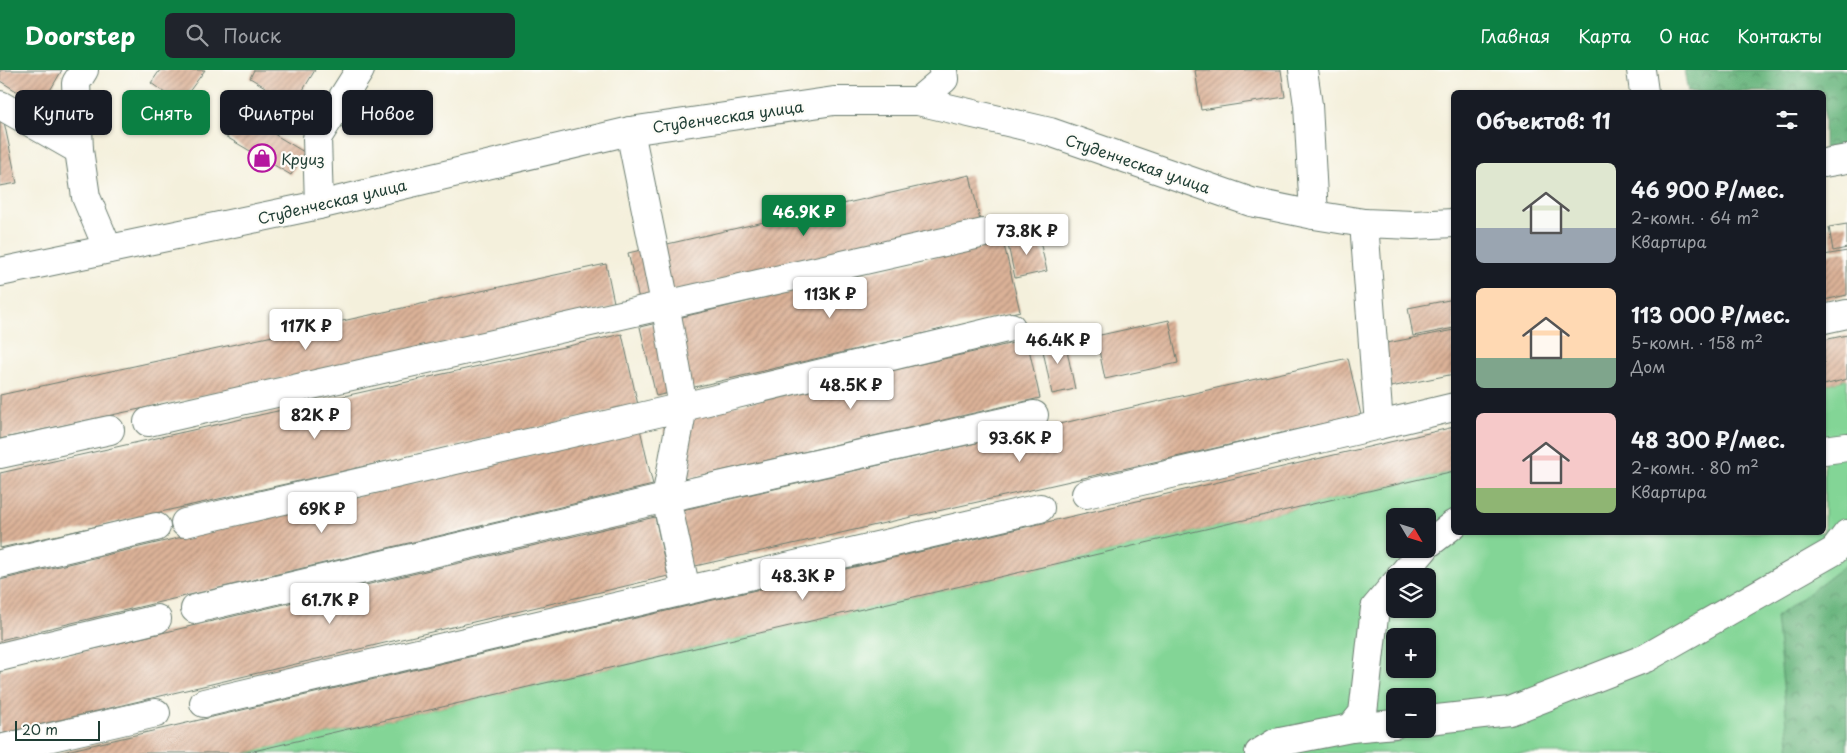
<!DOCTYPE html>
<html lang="ru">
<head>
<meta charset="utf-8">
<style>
  body { margin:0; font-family:"Playpen Sans",sans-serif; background:#20242c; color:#f1f3f6; height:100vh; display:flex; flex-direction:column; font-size:19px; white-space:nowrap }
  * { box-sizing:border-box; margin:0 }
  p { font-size:16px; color:#9ea1a6 }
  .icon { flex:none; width:28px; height:28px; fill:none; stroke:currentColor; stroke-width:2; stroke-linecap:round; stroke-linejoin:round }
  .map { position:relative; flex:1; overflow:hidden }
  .side { position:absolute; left:1451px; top:20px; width:375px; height:445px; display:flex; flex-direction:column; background:#171b24; border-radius:8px; box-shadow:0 1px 4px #0004 }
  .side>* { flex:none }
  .guide { position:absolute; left:15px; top:20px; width:475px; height:45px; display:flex; gap:10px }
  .needle { width:32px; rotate:128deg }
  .controls { position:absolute; left:1386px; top:438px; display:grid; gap:10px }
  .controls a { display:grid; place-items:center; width:50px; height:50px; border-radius:8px; background:#171b24; box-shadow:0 1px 4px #0004; font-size:25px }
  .scale { position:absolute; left:15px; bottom:12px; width:85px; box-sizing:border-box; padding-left:5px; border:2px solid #1f3d34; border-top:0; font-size:14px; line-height:18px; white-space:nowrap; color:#1f3d34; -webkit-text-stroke:4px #fdfcf7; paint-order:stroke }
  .price { position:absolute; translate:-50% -42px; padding:0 11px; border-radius:5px; background:#fff; color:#222; font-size:16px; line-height:32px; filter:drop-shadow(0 1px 2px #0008) }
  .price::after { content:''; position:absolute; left:50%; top:30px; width:15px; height:11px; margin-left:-8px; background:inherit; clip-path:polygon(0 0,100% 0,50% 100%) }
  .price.active { background:#0b8043; color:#fff }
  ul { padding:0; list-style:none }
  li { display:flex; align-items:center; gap:15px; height:125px; padding:0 25px }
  li span { display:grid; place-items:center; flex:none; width:140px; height:100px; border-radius:8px; color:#555 }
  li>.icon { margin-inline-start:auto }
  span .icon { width:60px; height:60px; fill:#fffc; stroke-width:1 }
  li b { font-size:21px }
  h2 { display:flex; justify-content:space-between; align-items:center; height:60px; padding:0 25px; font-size:21px }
  .tag { padding:0 18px; border-radius:8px; background:#171b24; box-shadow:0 1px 4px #0004; font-size:18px; line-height:45px }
  .tag.active { background:#0b8043; color:#fff }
  header { display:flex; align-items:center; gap:30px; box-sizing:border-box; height:70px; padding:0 25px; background:#0b8043; color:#fff }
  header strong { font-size:24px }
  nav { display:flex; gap:28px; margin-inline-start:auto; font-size:18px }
  .search { width:350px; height:45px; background:#20242c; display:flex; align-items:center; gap:12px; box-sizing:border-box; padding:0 18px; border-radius:8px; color:#9ea1a6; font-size:19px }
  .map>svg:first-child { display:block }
</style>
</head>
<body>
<header>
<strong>Doorstep</strong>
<div class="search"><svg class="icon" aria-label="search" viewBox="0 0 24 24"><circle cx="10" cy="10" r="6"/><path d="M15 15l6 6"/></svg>Поиск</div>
<nav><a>Главная</a><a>Карта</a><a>О нас</a><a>Контакты</a></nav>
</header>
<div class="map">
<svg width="1847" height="683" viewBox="0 0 1847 683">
  <defs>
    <pattern id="forest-crowns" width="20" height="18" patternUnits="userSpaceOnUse" patternTransform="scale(1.25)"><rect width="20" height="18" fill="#6ab67f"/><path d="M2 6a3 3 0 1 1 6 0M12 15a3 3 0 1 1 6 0" fill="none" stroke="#579569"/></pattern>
    <pattern id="building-hatch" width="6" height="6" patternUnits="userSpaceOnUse" patternTransform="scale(1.25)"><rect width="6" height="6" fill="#dcb298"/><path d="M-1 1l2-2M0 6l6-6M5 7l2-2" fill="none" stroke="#b2927d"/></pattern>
  </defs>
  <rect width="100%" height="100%" fill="#fdfcf7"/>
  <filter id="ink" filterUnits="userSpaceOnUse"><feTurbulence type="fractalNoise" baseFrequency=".02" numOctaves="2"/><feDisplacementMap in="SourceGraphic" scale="10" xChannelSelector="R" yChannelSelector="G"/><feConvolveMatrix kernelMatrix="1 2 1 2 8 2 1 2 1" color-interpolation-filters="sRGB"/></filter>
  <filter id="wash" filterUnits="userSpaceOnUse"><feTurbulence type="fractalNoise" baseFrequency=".0096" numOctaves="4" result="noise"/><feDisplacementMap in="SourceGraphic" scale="20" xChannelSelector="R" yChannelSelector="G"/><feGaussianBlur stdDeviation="1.12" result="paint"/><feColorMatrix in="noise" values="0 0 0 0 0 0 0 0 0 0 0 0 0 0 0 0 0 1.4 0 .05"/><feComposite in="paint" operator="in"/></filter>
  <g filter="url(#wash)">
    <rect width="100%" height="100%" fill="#f4f0dc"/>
    <!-- grass -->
    <path fill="#83d596" stroke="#518965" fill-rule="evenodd" d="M1847,309V683H245L1454,401V462H1824V315ZM1395,446H1428V479H1395ZM1395,506H1428V539H1395ZM1395,566H1428V599H1395ZM1395,626H1428V659H1395Z"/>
    <!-- forest -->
    <g fill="url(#forest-crowns)" stroke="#447a5a">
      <path d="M1684,0H1847V74L1824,79V22H1688Z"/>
      <path d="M1847,494V683H1790L1776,547Z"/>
    </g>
    <g id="blocks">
      <!-- building -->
      <g fill="url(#building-hatch)">
        <path d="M0,0H62L41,36L0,11Z"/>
        <path d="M160,0H205L180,34L151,13Z"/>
        <path d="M254,0H315L293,37L280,29L264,58L304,82L291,105L223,65L233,48L244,54L265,17L250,8Z"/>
        <path d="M1195,0H1281L1285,27L1201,40Z"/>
        <path d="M3,47L17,113L0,116V48Z"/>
        <path d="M970,105L980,151L639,229L628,183Z"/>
        <path d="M1847,154V178L1833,181L1829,157Z"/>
        <path d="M1038,163L1047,201L1015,208L1007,170Z"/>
        <path d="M1003,171L1020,241L656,326L640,257Z"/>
        <path d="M1847,181V225L1824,230V185Z"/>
        <path d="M606,194L615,237L0,369V325Z"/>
        <path d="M1454,229V258L1413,266L1408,238Z"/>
        <path d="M1169,250L1178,293L1105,309L1096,266Z"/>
        <path d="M1454,260V304L1391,317L1382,274Z"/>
        <path d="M622,264L638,335L0,478V403Z"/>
        <path d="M1847,265V309L1824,315V270Z"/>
        <path d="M1064,266L1075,319L1052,324L1041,271Z"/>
        <path d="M1027,270L1040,328L676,411L663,352Z"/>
        <path d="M1348,288L1361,345L691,497L678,441Z"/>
        <path d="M1454,357V401L245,683H58Z"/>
        <path d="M640,359L653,415L0,570V510Z"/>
        <path d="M655,447L668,506L0,664V601Z"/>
      </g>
    </g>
  </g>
  <g filter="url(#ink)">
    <use href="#blocks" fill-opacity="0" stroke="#6a7c6f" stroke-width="1"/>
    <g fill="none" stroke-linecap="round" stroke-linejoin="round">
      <!-- minor casing -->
      <g stroke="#6a7c6f" stroke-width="30">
        <g id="minor">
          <path d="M84,0L76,13L79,80L86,127L108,179"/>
          <path d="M1303,0L1308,35L1314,145"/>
          <path d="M1641,0L1644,22"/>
          <path d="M918,31L944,9L943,0"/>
          <path d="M0,35L79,80"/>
          <path d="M630,61L665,233L683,337L666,428L686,520"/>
          <path d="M319,135L317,68L360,0"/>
          <path d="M1364,153L1379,355L1454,337"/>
          <path d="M1824,249L1847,244"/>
          <path d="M148,352L984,163"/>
          <path d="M1824,380L1847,377"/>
          <path d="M0,384L110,360"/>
          <path d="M1086,424L1379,355"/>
          <path d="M185,453L683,337L1011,257"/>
          <path d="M1428,474L1454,454"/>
          <path d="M0,494L156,457"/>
          <path d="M1401,506L1424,479"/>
          <path d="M195,539L666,428L1034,345"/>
          <path d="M0,587L157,549"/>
          <path d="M204,633L1040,438"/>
          <path d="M1428,650L1510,641L1646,588L1834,481L1847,464"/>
          <path d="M1351,658L1395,654"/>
          <path d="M0,679L156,643"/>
          <path d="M1259,683L1275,673L1351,658L1363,643L1375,538L1395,514"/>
        </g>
      </g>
      <!-- major casing -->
      <g stroke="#6a7c6f" stroke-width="30">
        <g id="major">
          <path d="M1824,93L1847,89"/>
          <path d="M0,202L319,135L630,61L834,31H918L1050,62L1251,132L1314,145L1364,153L1413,155L1454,153"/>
        </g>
      </g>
      <!-- minor -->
      <use href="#minor" stroke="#fff" stroke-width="28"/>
      <!-- major -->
      <use href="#major" stroke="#fff" stroke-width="28"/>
    </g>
  </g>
  <!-- icons -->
  <defs>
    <g id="shop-ring" transform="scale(1.4375)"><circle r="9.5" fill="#fdfcf7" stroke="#b5179e" stroke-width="1.5"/><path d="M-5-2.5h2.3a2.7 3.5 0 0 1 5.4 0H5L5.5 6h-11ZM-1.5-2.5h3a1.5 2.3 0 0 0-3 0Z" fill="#b5179e"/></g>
  </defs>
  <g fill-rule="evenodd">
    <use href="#shop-ring" x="262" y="88"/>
  </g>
  <g text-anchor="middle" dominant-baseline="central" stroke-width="4.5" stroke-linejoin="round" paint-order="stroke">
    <!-- street labels -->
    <g font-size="15" fill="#1f3d34" stroke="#fdfcf7">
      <text transform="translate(728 46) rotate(-8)">Студенческая улица</text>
      <text transform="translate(1138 93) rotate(19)">Студенческая улица</text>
      <text transform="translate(332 131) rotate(-13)">Студенческая улица</text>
    </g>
    <!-- poi labels -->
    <g font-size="15" fill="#1f3d34" stroke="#fdfcf7" text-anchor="start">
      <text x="281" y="88">Круиз</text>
    </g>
  </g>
</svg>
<div class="controls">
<a><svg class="needle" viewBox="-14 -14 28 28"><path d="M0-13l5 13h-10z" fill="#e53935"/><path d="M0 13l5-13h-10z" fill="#9ea1a6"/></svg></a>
<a><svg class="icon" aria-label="layers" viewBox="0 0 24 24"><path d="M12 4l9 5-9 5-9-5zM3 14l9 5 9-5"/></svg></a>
<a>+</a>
<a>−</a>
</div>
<div class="scale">20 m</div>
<b class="price active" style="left:804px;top:167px">46.9K ₽</b>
<b class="price" style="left:1027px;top:186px">73.8K ₽</b>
<b class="price" style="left:830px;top:249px">113K ₽</b>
<b class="price" style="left:306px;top:281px">117K ₽</b>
<b class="price" style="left:1058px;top:295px">46.4K ₽</b>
<b class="price" style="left:851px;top:340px">48.5K ₽</b>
<b class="price" style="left:315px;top:370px">82K ₽</b>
<b class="price" style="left:1020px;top:393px">93.6K ₽</b>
<b class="price" style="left:322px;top:464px">69K ₽</b>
<b class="price" style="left:803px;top:531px">48.3K ₽</b>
<b class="price" style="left:330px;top:555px">61.7K ₽</b>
<div class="guide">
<a class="tag">Купить</a>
<a class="tag active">Снять</a>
<a class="tag">Фильтры</a>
<a class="tag">Новое</a>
</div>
<section class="side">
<h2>Объектов: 11<svg class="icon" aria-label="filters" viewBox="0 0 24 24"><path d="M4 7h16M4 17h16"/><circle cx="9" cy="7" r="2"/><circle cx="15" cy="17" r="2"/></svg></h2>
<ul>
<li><span style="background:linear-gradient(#dfe7d0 65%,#9aa5b1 0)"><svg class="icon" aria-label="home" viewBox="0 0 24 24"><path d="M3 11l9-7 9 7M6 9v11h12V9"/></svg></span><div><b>46 900 ₽/мес.</b><p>2-комн. · 64 m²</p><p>Квартира</p></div></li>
<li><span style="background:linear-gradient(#ffd9b3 70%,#7fa58c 0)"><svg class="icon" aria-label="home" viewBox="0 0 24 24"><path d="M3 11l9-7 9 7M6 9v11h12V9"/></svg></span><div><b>113 000 ₽/мес.</b><p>5-комн. · 158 m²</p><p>Дом</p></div></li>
<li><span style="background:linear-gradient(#f6c9c9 75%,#8fb573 0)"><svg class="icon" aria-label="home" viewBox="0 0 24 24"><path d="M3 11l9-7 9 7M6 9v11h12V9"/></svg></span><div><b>48 300 ₽/мес.</b><p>2-комн. · 80 m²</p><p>Квартира</p></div></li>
</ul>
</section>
</div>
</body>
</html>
